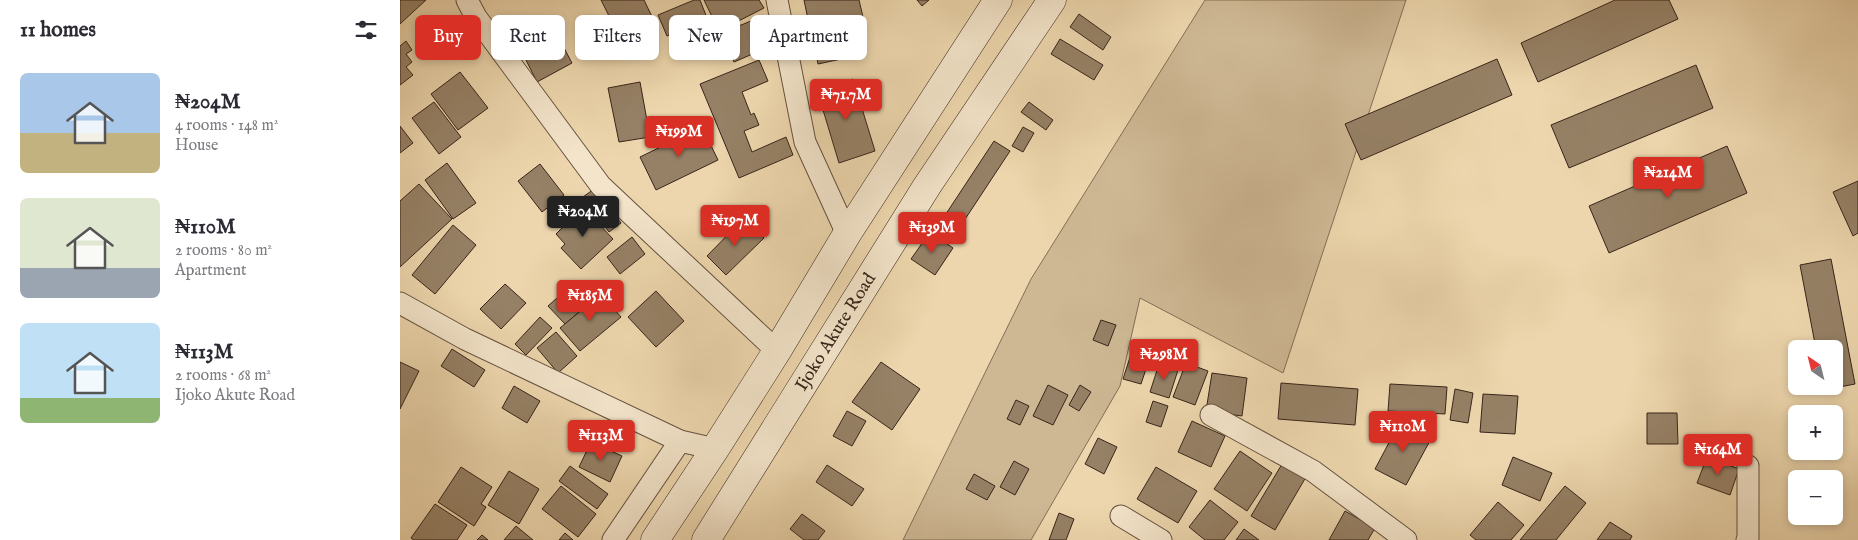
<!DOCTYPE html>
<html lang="en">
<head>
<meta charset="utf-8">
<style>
  body { margin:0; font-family:"IM FELL English",serif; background:#f7f7f7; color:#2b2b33; height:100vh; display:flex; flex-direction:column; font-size:19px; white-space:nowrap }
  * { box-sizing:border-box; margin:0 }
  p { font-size:16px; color:#7c7c81 }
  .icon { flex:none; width:28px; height:28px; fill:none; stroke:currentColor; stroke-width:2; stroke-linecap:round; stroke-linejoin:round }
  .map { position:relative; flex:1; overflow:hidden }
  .details { display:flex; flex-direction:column; background:#fff; width:400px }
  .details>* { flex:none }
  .top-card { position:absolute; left:15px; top:15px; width:475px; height:45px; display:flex; gap:10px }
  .needle { width:32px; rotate:325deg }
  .controls { position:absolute; left:1388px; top:340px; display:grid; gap:10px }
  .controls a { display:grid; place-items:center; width:55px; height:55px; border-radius:8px; background:#fff; box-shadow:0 2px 8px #0003; font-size:25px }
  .price { position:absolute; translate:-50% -42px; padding:0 11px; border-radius:5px; background:#d93025; color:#fff; font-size:16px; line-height:32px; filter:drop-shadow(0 1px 2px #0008) }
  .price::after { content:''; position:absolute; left:50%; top:30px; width:15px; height:11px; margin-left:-8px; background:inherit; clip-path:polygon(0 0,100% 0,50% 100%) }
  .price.selected { background:#222; color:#fff }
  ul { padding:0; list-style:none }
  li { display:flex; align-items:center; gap:15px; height:125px; padding:0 20px }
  li span { display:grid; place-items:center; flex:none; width:140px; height:100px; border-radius:8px; color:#555 }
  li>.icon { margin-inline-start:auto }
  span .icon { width:60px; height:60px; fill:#fffc; stroke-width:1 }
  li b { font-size:21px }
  h2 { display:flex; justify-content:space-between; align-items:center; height:60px; padding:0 20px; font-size:21px }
  .pill { padding:0 18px; border-radius:8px; background:#fff; box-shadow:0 2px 8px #0003; font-size:18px; line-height:45px }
  .pill.selected { background:#d93025; color:#fff }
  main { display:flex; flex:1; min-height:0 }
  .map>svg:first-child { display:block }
</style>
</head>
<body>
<main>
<section class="details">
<h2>11 homes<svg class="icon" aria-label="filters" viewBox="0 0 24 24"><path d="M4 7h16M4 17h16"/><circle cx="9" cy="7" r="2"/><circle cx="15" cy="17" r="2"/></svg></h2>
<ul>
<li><span style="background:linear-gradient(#a9c7e8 60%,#c2b280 0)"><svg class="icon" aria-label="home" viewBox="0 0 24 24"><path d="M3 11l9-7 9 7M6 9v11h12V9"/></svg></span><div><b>₦204M</b><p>4 rooms · 148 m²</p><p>House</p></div></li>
<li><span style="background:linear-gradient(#dfe7d0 70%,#9aa5b1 0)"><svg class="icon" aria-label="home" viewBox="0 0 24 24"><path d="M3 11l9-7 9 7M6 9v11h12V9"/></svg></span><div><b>₦110M</b><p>2 rooms · 80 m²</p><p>Apartment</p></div></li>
<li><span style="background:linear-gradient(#bfe0f5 75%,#8fb573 0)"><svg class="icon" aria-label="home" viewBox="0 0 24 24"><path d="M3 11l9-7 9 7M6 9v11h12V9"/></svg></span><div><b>₦113M</b><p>2 rooms · 68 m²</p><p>Ijoko Akute Road</p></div></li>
</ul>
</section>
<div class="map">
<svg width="1458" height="540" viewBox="0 0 1458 540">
  <rect width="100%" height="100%" fill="#edd6ad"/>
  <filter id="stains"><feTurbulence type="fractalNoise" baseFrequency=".004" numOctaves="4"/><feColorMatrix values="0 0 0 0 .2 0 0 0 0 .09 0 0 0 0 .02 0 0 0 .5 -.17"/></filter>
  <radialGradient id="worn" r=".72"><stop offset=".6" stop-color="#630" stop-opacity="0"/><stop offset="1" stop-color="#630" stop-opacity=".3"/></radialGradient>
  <!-- green -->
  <path fill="#ceb894" stroke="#836e57" d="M805,0H1006L883,373L740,298L720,386L631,540H503L631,279Z"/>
  <!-- building -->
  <g fill="#968166" stroke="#38251a">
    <path d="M0,0H26L0,24Z"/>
    <path d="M201,0H244L257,27L223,44Z"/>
    <path d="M294,0H300L307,18L267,36L258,15Z"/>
    <path d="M304,0H359L364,8L319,31Z"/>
    <path d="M404,0H459L463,17L410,29Z"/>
    <path d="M517,0H529L522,6Z"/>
    <path d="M1215,0H1269L1278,19L1138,82L1121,43Z"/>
    <path d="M679,14L711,37L703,50L670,27Z"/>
    <path d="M358,18L371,46L334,62L322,33Z"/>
    <path d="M310,22L317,41L286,54L278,36Z"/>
    <path d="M440,28L446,58L418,64L412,34Z"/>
    <path d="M155,31L172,63L137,82L121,50Z"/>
    <path d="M660,39L703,65L694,80L651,54Z"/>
    <path d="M6,41L12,50L6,54L12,62L6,67L13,75L0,85V46Z"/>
    <path d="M1097,59L1112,95L961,160L945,124Z"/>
    <path d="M359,60L368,81L342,92L351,115L354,113L359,125L344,131L352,152L386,137L393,155L339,178L300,84Z"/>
    <path d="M1296,65L1313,108L1169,168L1151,125Z"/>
    <path d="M60,72L88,108L58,130L31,94Z"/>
    <path d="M453,79L475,151L439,163L417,90Z"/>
    <path d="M240,82L250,137L219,142L208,88Z"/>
    <path d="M34,102L61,137L39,154L12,118Z"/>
    <path d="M629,102L653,120L646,130L621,112Z"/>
    <path d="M0,126L13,143L0,153Z"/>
    <path d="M302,127L318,160L256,190L240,157Z"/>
    <path d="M623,127L634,133L623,152L612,146Z"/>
    <path d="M594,141L610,151L554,236L538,226Z"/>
    <path d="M1327,146L1347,193L1209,253L1189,206Z"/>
    <path d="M47,163L76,203L53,219L25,180Z"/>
    <path d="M140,164L164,195L142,212L118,181Z"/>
    <path d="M1458,181V233L1453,236L1433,192Z"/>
    <path d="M19,184L52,219L0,267V201Z"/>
    <path d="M194,189L221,223L209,232L183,197Z"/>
    <path d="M183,207L213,239L181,269L161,248L165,244L156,234Z"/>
    <path d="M344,218L364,238L326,275L307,256Z"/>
    <path d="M53,225L76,245L35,294L12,275Z"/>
    <path d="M530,232L553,248L535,275L511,259Z"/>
    <path d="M232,237L245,254L220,274L207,257Z"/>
    <path d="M1431,259L1455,384L1424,390L1423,386H1434V349H1416L1400,265Z"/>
    <path d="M175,282L192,301L165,324L148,306Z"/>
    <path d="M105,284L126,303L101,329L80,309Z"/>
    <path d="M256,291L284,321L256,347L228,317Z"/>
    <path d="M201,294L221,317L180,351L160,328Z"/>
    <path d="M140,317L152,328L126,355L115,344Z"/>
    <path d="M701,320L716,325L708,346L693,340Z"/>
    <path d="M156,332L177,356L158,373L137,348Z"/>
    <path d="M733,348L751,354L741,384L723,379Z"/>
    <path d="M52,349L85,370L74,387L41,366Z"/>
    <path d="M0,362L19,371L0,409Z"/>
    <path d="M481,362L520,389L492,430L452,402Z"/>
    <path d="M786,363L808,371L795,405L773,397Z"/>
    <path d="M759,364L778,370L769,398L750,392Z"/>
    <path d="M812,373L847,378L842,416L806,411Z"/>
    <path d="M881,383L958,389L955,425L878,419Z"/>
    <path d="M990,384L1047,387L1045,414L988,411Z"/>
    <path d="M648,385L668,395L653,425L633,416Z"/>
    <path d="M680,385L691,392L679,411L669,405Z"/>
    <path d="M114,386L140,401L127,423L102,408Z"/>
    <path d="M1055,389L1073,393L1068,423L1050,420Z"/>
    <path d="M1083,394L1118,396L1115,434L1080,432Z"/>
    <path d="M616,400L629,406L620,425L607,419Z"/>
    <path d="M753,401L768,406L761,427L746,422Z"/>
    <path d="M447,411L466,421L452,446L433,436Z"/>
    <path d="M1247,413H1277L1278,444H1247Z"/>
    <path d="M1001,420L1032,437L1006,485L975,469Z"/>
    <path d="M792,421L825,436L811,467L778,452Z"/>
    <path d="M698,438L717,447L704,474L685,464Z"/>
    <path d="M191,442L222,456L210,482L179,467Z"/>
    <path d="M840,451L872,473L847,511L814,489Z"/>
    <path d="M1113,457L1152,473L1140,501L1102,485Z"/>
    <path d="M1307,457L1339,469L1330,495L1297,483Z"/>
    <path d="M614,461L629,469L615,495L600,487Z"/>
    <path d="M882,464L906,477L875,530L851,516Z"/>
    <path d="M427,465L464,489L452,506L416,482Z"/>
    <path d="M170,466L208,494L197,509L159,481Z"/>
    <path d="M61,467L92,487L81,504L86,507L74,526L38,502Z"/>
    <path d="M756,467L797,491L778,523L737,499Z"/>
    <path d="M109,471L139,489L119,524L88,505Z"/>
    <path d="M574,474L595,486L587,500L566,489Z"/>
    <path d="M161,486L196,514L178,537L142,509Z"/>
    <path d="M1165,486L1186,503L1156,540H1120Z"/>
    <path d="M810,500L838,522L824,540H805L789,527Z"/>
    <path d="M1098,502L1124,525L1111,540H1076L1070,535Z"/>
    <path d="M35,504L67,525L57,540H14L11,538Z"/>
    <path d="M945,511L975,528L968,540H929Z"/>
    <path d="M659,513L674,519L666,540H649Z"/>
    <path d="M402,514L425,531L418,540H404L390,529Z"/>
    <path d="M1210,522L1232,536L1230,540H1197Z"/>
    <path d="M116,526L133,540H104Z"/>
    <path d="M844,529L859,540H836Z"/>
    <path d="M165,533L173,540H159Z"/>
    <path d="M82,535L88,540H77Z"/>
  </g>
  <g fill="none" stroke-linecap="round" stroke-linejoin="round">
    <!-- street casing -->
    <g stroke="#65513f" stroke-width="23">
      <g id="street">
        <path d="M67,0L76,17L201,186L377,351"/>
        <path d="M377,0L405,142L447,234"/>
        <path d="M0,303L65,339L280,441L315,449"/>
        <path d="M811,415L913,471L1006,540"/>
        <path d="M721,516L761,540"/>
        <path d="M213,540L280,441"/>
        <path d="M1347,540L1348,538V466"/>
      </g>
    </g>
    <!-- secondary casing -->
    <g stroke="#38251a" stroke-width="29">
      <g id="secondary">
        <path d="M255,540L315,449L377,351L447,234L598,0"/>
        <path id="s1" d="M306,540L527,186L652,0"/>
      </g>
    </g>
    <!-- street -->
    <use href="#street" stroke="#f3e4ca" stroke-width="21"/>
    <!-- secondary -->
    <use href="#secondary" stroke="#f3e4ca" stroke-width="28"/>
  </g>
  <g text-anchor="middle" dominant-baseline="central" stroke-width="4" stroke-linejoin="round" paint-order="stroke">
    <!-- street labels -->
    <g font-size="18" fill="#38251a" stroke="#f3e4ca">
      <text stroke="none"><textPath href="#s1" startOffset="245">Ijoko Akute Road</textPath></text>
    </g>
  </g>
  <rect width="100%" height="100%" filter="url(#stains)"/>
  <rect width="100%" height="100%" fill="url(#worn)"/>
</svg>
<div class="controls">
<a><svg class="needle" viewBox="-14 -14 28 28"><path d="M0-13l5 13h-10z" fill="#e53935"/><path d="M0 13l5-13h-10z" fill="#7c7c81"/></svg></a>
<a>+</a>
<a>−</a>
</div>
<b class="price" style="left:446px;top:121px">₦71.7M</b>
<b class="price" style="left:279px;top:158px">₦199M</b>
<b class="price" style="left:1268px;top:199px">₦214M</b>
<b class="price selected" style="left:183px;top:238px">₦204M</b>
<b class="price" style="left:335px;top:247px">₦197M</b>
<b class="price" style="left:532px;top:254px">₦139M</b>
<b class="price" style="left:190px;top:322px">₦185M</b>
<b class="price" style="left:764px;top:381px">₦298M</b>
<b class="price" style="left:1003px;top:453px">₦110M</b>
<b class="price" style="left:201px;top:462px">₦113M</b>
<b class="price" style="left:1318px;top:476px">₦164M</b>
<div class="top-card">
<a class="pill selected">Buy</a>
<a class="pill">Rent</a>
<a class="pill">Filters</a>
<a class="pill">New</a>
<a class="pill">Apartment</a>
</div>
</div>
</main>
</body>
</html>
